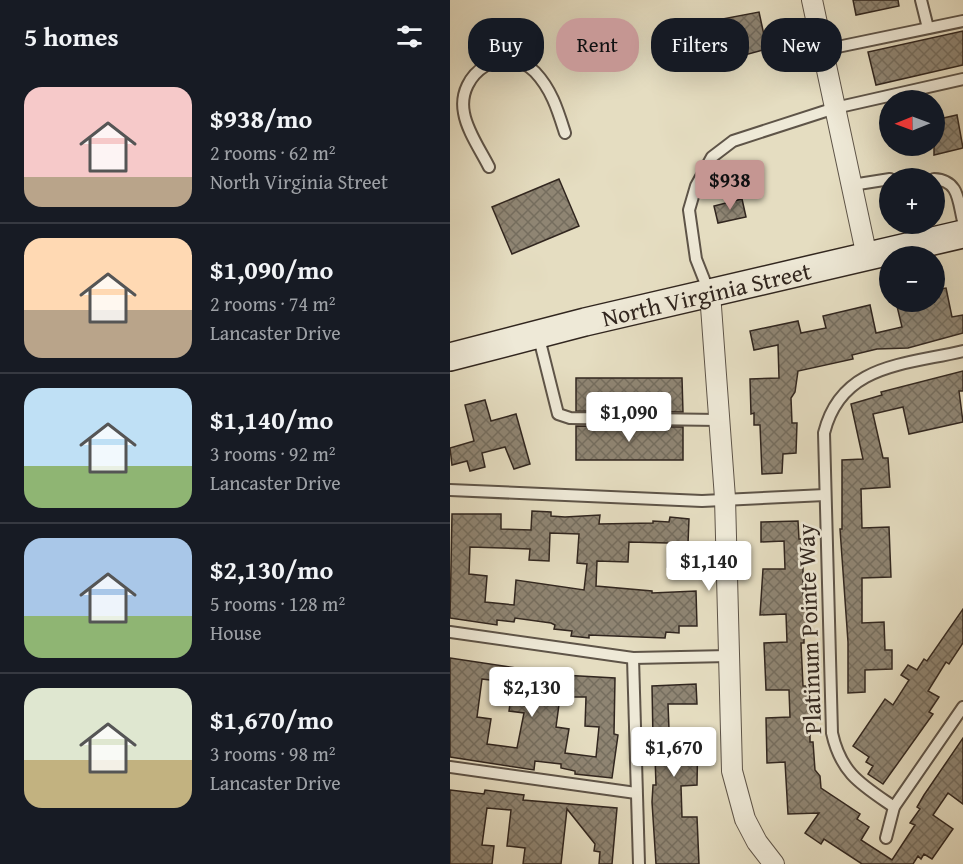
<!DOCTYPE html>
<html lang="en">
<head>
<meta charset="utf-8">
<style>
  body { margin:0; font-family:"Gentium Book Plus",serif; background:#242831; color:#f1f3f6; height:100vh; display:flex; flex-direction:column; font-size:22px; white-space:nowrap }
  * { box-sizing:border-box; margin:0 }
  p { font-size:20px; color:#9ea1a6 }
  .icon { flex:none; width:33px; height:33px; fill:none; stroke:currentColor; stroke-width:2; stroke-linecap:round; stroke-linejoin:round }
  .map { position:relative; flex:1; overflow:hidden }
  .drawer { display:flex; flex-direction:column; background:#171b24; width:450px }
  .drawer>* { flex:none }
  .banner { position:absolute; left:18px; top:18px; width:405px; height:54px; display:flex; gap:12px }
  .needle { width:39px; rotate:269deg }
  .buttons { position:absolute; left:429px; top:90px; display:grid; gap:12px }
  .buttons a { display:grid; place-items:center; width:66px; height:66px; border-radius:50%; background:#171b24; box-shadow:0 6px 24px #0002; font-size:30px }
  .price { position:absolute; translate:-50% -51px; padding:0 14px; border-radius:6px; background:#fff; color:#222; font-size:20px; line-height:39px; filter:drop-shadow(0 2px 3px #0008) }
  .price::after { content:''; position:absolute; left:50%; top:36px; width:18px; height:14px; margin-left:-9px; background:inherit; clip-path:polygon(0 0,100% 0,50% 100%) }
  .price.on { background:#c59692; color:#111 }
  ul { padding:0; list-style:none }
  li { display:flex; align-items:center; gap:18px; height:150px; padding:0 24px }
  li+li { border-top:2px solid #363941 }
  li span { display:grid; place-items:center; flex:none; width:168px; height:120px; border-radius:18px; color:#555 }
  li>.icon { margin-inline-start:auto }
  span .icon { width:72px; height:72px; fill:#fffc; stroke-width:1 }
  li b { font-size:26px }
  h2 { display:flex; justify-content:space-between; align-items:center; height:72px; padding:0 24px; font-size:26px }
  .chip { padding:0 21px; border-radius:24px; background:#171b24; box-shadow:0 6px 24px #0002; font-size:21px; line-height:54px }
  .chip.on { background:#c59692; color:#111 }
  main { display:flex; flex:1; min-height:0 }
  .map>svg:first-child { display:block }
</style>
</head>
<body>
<main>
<section class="drawer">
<h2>5 homes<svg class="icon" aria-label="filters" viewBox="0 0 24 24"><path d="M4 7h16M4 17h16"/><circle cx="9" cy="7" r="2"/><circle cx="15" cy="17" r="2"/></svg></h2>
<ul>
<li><span style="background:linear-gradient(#f6c9c9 75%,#b9a48a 0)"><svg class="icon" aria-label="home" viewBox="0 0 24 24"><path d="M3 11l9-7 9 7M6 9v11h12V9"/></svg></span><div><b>$938/mo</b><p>2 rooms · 62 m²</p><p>North Virginia Street</p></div></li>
<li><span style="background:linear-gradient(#ffd9b3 60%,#b9a48a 0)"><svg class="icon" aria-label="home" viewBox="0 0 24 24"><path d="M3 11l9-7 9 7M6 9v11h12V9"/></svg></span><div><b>$1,090/mo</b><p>2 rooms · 74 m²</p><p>Lancaster Drive</p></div></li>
<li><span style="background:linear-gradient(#bfe0f5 65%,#8fb573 0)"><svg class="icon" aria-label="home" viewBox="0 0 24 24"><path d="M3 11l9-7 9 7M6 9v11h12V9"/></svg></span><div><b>$1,140/mo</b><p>3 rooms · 92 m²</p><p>Lancaster Drive</p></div></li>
<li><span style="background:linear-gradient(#a9c7e8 65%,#8fb573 0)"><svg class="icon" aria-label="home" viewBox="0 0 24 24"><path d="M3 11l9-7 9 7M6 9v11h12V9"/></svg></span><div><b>$2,130/mo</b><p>5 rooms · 128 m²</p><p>House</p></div></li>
<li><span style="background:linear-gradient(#dfe7d0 60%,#c2b280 0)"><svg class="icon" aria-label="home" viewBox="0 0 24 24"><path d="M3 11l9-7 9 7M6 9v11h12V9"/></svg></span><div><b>$1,670/mo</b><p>3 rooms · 98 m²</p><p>Lancaster Drive</p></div></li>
</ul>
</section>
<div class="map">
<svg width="513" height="864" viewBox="0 0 513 864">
  <defs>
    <pattern id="building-cross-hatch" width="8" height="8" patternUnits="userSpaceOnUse" patternTransform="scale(1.5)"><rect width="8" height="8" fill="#8f8573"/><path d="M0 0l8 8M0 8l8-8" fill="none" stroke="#756d5e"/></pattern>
  </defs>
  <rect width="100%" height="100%" fill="#e5ddc1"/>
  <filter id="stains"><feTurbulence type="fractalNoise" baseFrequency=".00333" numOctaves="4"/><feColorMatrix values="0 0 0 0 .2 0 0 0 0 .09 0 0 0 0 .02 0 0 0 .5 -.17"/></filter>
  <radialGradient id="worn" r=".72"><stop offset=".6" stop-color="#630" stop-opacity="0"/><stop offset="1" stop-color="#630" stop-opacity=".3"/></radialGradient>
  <!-- building -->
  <g fill="url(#building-cross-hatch)" stroke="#31261f" stroke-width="1.5" fill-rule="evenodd">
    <path d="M403,0H448L449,6L406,15Z"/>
    <path d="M309,12L317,49L261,64L251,23Z"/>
    <path d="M513,31V65L426,85L418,52Z"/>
    <path d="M507,115L513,148L484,155V120Z"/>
    <path d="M109,179L129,226L62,254L42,207Z"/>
    <path d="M292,199L296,217L268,223L264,206Z"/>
    <path d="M496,288L502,317L513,315V333L458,348L427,349L402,355L403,359L348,371L345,392L341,398L342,423H347L346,453L333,454L332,473L312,474L310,425H304V413L301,414L300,379L329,378L328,345L304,350L300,331L348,321L351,333L376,328L373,316L420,305L426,333L452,327L446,302H484V290Z"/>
    <path d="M513,371V391H509L513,422L459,434L453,407L423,414L433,458H438L440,487L411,489L412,528L439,527L441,577L412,578V623L434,622L435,650H442V669L415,670V692L398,693V642L390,529H392V460L413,459L401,404L432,395L431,392Z"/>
    <path d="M126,378H232L233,412L126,411Z"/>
    <path d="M35,400L41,421L66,414L80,464L64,469L55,447L32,453L35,467L20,471L17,461L2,465L0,448L24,441L15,405Z"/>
    <path d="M126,426L233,427V460H126Z"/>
    <path d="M82,511L101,512V516L115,517L150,515L149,524L203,523V521L219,522L220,517L239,519L237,568L217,567L218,543L179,542L178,562L147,561L146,586L202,591V593L246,591L247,626H229V633L216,632L215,638L139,635V638L121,636L122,631L104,629L105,625L101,623L65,618L64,622L47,620V625L0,618L2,514H51V529L81,530ZM100,533L129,534L127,563L137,564L134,590L66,580L64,605L35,602L37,576L19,574L20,547L80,549L79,560L99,561Z"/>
    <path d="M348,521L349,539H353V594H357L358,629H354V643H351L353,686H357V701H360V742H363L365,770L370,776L371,788L410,814L407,819L419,827L411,840L442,860L465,825L460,823L470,809L467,807L474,795L513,738V804L498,793L483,815L503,829L482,859L474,854L471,859L468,856L463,864H412L374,839L371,844L355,833L369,813L338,814L335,762L317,763L316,718L340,717L339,690H316L314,643L337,642L336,614L310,615L313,569H335L334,541L311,542V522Z"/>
    <path d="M513,609V643L499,664L496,662L478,691L489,697L479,712L483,714L433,784L418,774L423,766L416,762L419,757L403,746L435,699L443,705L459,680L451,675L458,665L467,670L474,659L477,661Z"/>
    <path d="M0,658L112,675L165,678L164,734L168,735L162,778L125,774V771L111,768V764L85,761L84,770L0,757ZM32,679L63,683L59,711L74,713L67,748L37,744L41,719L27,717ZM110,697H136L135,726L149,727L146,757L115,753L119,729L106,727Z"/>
    <path d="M246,684L247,704H218L219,729L248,728L247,785L231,786L232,817H247L249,864H206L202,802L203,785H206L205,757L200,758V740H203L202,686Z"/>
    <path d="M0,790L34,794L35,790L74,795L73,800L167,808L162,864H149L150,852L144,851L145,844L117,809L111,864H73L75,848L57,846L61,810L37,808L32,845L44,846L42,864H0Z"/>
  </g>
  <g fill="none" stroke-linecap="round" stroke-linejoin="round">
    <!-- service casing -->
    <g stroke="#5e5448" stroke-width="14">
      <g id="service">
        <path d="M471,0L478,28"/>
        <path d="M373,50L513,21"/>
        <path d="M39,167C31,151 17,131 14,113C6,73 55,41 85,72C102,90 108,111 115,133"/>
        <path d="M484,179C509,180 508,201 513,221"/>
        <path d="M402,185L440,179"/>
        <path d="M259,292L246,259L239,210L246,186L262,157L283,141L385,108L513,79"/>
        <path d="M88,334L108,414L120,418L269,420"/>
        <path d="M0,490L252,501L375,495"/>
        <path d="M0,632L183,658L279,656"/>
        <path d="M183,658L189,864"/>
        <path d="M0,767L186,793"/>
        <path d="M444,807C412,785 391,774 382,733L374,433C391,364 454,365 513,351"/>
        <path d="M436,838L444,807L513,707"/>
      </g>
    </g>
    <!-- minor casing -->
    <g stroke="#5e5448" stroke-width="22">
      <g id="minor">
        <path d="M362,0L417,257"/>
        <path d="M260,293L275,498L282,771L295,819L307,842L324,864"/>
      </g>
    </g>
    <!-- secondary casing -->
    <g stroke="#31261f" stroke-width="30">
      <g id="secondary">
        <path id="s1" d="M0,357L135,322L513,234"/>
      </g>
    </g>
    <!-- service -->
    <use href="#service" stroke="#eee9d7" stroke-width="10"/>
    <!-- minor -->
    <use href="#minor" stroke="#eee9d7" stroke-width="20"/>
    <!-- secondary -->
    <use href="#secondary" stroke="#eee9d7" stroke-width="27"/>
  </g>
  <g text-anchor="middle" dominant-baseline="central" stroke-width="5" stroke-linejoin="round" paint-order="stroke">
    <!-- street labels -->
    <g font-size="24" fill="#31261f" stroke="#eee9d7">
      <text stroke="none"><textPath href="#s1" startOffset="264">North Virginia Street</textPath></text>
      <text transform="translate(359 629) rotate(-92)">Platinum Pointe Way</text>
    </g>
  </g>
  <rect width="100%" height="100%" filter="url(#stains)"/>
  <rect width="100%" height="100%" fill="url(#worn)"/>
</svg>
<div class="buttons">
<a><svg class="needle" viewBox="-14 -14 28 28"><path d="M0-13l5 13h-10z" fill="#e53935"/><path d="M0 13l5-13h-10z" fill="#9ea1a6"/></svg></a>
<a>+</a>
<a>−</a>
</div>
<b class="price on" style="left:280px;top:211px">$938</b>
<b class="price" style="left:179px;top:443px">$1,090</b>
<b class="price" style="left:259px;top:592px">$1,140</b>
<b class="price" style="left:82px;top:718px">$2,130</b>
<b class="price" style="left:224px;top:778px">$1,670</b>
<div class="banner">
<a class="chip">Buy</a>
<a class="chip on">Rent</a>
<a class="chip">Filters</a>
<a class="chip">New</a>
</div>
</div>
</main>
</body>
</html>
